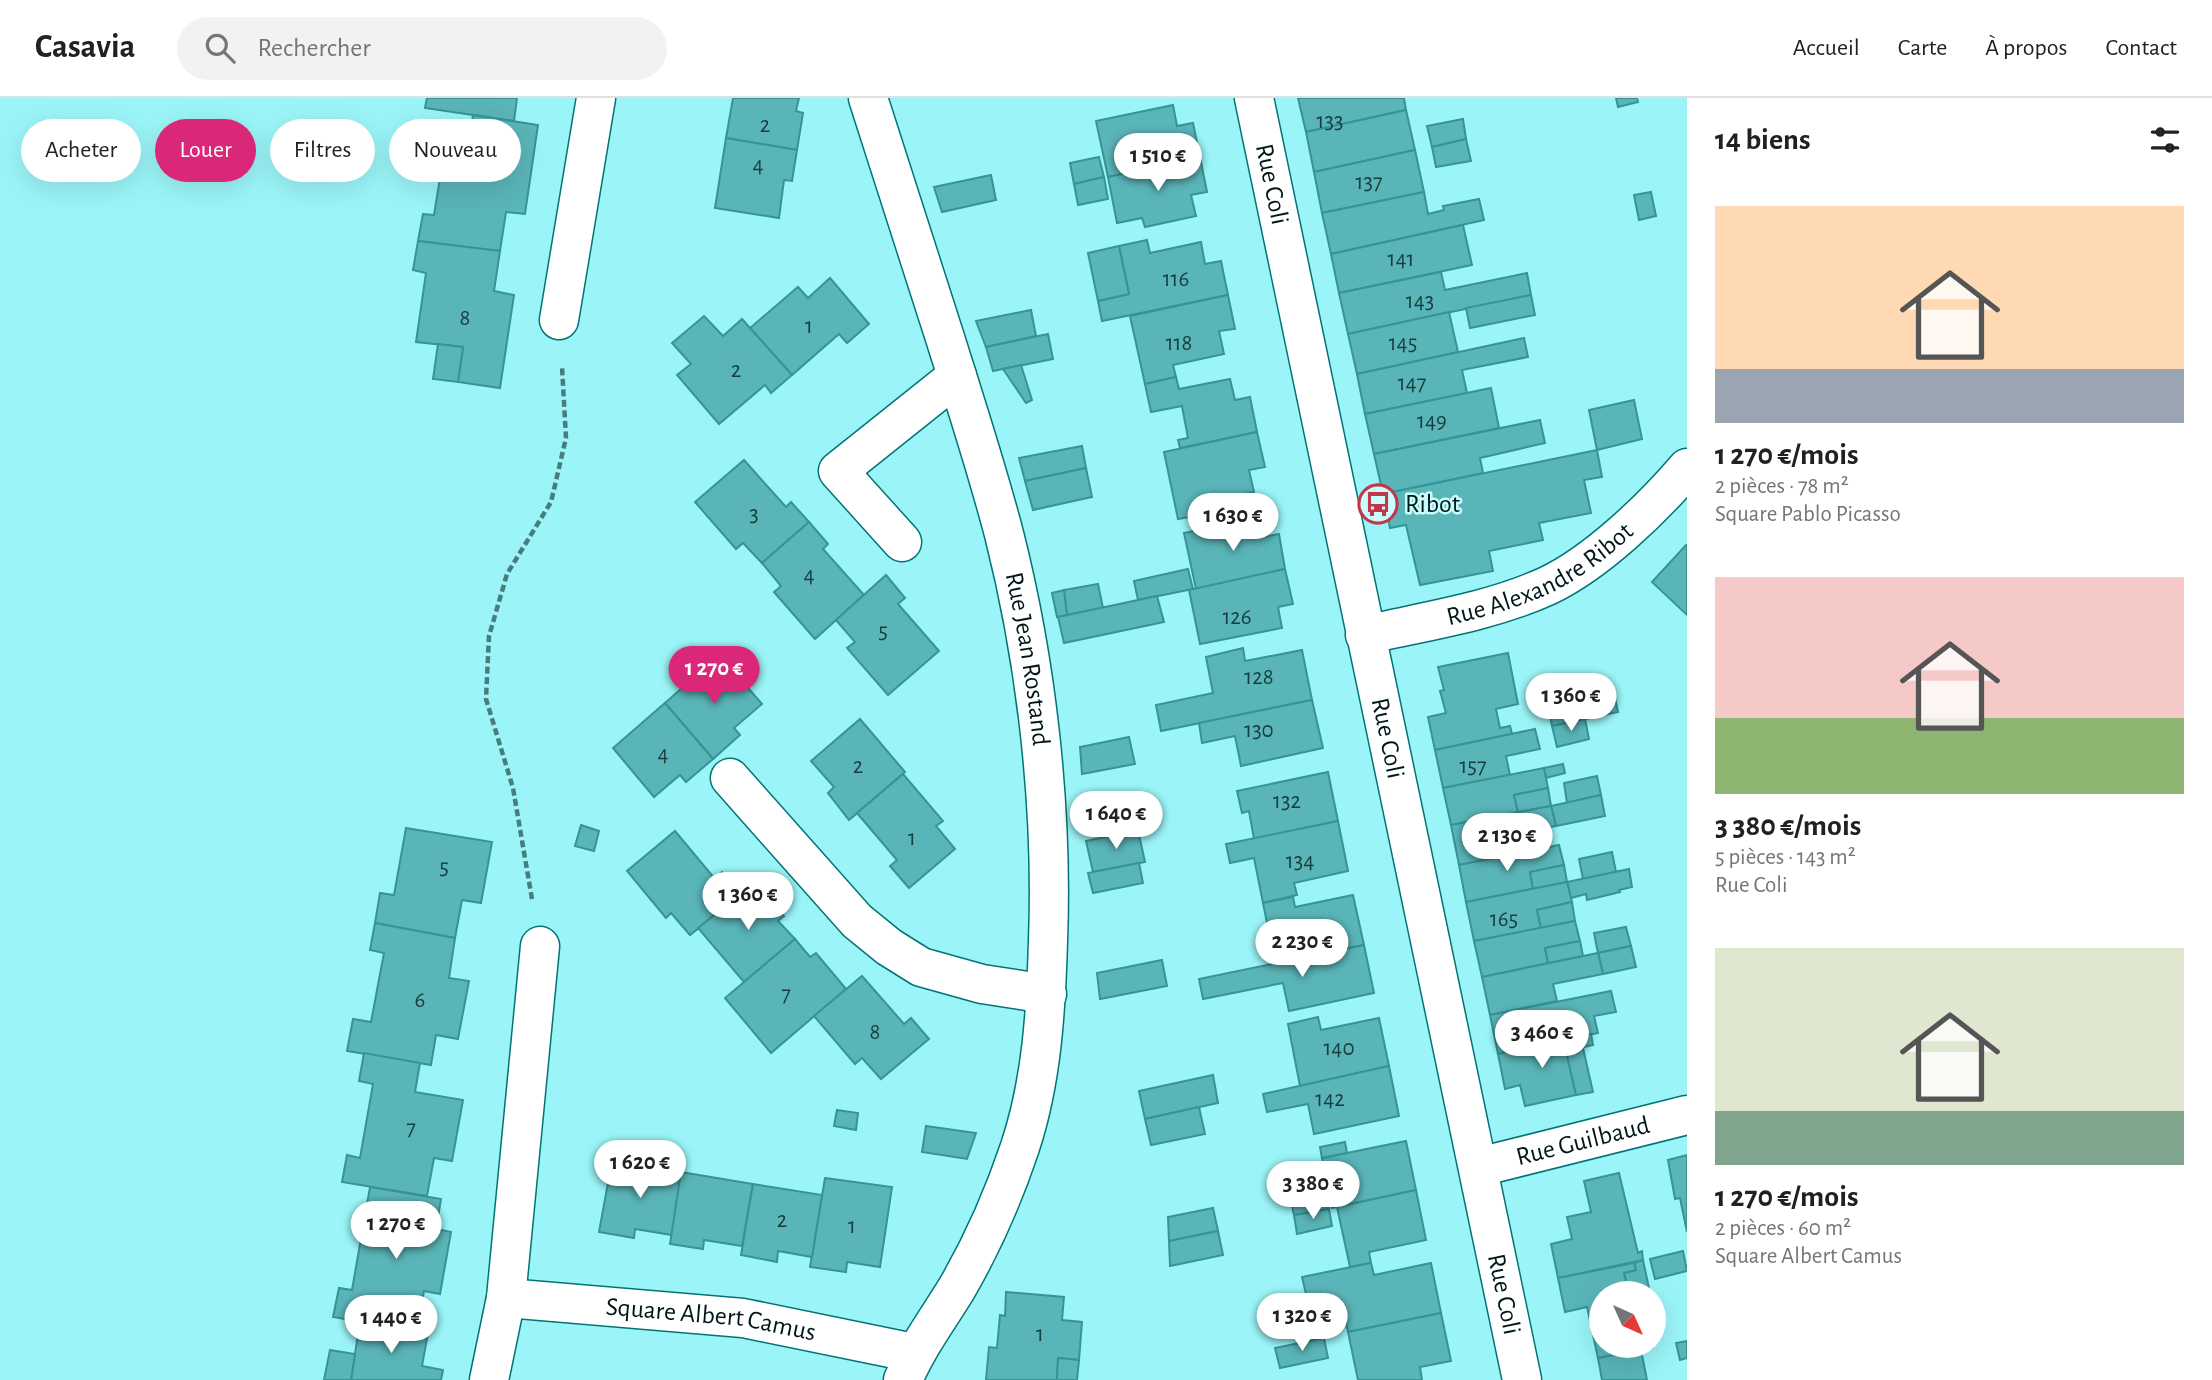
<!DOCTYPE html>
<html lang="fr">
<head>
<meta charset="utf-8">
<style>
  body { margin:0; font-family:"Alegreya Sans",sans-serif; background:#f2f2f2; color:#202124; height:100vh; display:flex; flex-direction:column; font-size:26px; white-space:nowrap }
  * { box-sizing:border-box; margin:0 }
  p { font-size:23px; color:#757577 }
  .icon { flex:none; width:38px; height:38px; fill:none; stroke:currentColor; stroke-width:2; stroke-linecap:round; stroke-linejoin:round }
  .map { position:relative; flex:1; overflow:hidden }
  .details { display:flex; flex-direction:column; background:#fff; width:525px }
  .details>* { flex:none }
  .guide { position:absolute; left:21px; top:21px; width:665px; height:63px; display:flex; gap:14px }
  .needle { width:46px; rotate:135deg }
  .buttons { position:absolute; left:1589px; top:1183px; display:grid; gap:14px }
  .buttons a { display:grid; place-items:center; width:77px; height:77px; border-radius:50%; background:#fff; box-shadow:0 7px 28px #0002; font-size:35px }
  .price { position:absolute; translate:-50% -60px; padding:0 16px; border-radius:24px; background:#fff; color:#222; font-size:23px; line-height:46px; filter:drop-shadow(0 2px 4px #0008) }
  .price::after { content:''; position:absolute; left:50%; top:42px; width:21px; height:16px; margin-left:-10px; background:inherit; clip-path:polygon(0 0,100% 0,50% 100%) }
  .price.on { background:#db2777; color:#fff }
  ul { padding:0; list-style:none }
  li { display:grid; align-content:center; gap:14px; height:371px; padding:0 28px }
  li span { display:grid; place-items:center; height:217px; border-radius:0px; color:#555 }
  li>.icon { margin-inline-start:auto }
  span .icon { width:126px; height:126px; fill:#fffc; stroke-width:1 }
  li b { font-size:30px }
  h2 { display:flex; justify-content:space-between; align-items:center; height:84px; padding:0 28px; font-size:30px }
  .tag { padding:0 24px; border-radius:32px; background:#fff; box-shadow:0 7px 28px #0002; font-size:24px; line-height:63px }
  .tag.on { background:#db2777; color:#fff }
  header { display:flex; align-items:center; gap:42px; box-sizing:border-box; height:98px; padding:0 35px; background:#fff; border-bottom:2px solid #e0e0e0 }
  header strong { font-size:33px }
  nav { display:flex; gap:38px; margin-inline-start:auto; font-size:24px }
  .search { width:490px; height:63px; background:#f2f2f2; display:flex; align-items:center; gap:18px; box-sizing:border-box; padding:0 24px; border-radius:38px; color:#757577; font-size:26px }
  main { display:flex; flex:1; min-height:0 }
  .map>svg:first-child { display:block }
</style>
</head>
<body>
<header>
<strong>Casavia</strong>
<div class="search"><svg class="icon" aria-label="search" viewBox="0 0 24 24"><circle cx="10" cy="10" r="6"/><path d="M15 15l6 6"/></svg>Rechercher</div>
<nav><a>Accueil</a><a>Carte</a><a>À propos</a><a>Contact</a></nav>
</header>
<main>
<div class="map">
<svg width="1687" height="1282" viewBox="0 0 1687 1282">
  <rect width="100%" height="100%" fill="#9bf5f8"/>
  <!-- building -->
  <g fill="#5ab5b8" stroke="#359496" stroke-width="2">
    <path d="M427,0H517L514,23L425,10Z"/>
    <path d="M733,0H799L796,13L803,15L797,52L726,40Z"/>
    <path d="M1298,0H1404L1406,12L1306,34Z"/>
    <path d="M1616,0H1637L1638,4L1618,9Z"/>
    <path d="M1173,7L1177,28L1193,25L1200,59L1108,79L1096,23Z"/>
    <path d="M1406,12L1415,52L1314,74L1306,34Z"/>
    <path d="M473,17L538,27L525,116L506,114L500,153L418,143L423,116L434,117L445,49L468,52Z"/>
    <path d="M1463,21L1466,41L1432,49L1427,28Z"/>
    <path d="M726,40L797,52L792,83L784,82L779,120L715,110Z"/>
    <path d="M1466,41L1471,63L1436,69L1432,49Z"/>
    <path d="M1415,52L1424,94L1322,115L1314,74Z"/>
    <path d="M1099,59L1104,79L1074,86L1070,65Z"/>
    <path d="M1200,59L1207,94L1191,97L1196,118L1145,129L1142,120L1117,125L1108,79Z"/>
    <path d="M991,77L996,102L942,114L934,89Z"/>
    <path d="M1104,79L1108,101L1078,107L1074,86Z"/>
    <path d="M1424,94L1428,116L1444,112L1443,108L1479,101L1484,122L1331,156L1322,115Z"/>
    <path d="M1651,94L1656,118L1639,122L1634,97Z"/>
    <path d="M1463,127L1472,167L1339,195L1331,156Z"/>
    <path d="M1147,142L1150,155L1201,144L1205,166L1221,163L1228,197L1102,223L1098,203L1129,196L1119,148Z"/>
    <path d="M418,143L500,153L494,193L514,197L500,290L458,284L463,249L416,244L426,175L413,172Z"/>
    <path d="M1119,148L1129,196L1098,203L1088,155Z"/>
    <path d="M1441,174L1445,192L1527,175L1531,197L1348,236L1339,195Z"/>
    <path d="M830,180L869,226L847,245L839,236L792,277L750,230L798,189L808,200Z"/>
    <path d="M1228,197L1235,231L1219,233L1224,256L1173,267L1176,279L1145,286L1130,218Z"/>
    <path d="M1531,197L1535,217L1470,230L1466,210Z"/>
    <path d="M1031,212L1036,238L986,249L976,223Z"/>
    <path d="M1449,214L1458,254L1357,276L1348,236Z"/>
    <path d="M704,218L723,238L742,221L792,277L771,295L765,287L719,326L677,277L691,266L672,245Z"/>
    <path d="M1048,236L1053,261L993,273L986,249Z"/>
    <path d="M1524,240L1528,259L1462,272L1467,295L1365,316L1357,276Z"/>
    <path d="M438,246L463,249L458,284L433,281Z"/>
    <path d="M1021,267L1032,302L1026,305L1003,271Z"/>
    <path d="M1176,279L1179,291L1230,281L1235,302L1250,299L1257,334L1180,350L1178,342L1188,340L1182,308L1151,314L1145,286Z"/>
    <path d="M1491,290L1499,330L1374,356L1365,316Z"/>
    <path d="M1634,302L1642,341L1597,352L1589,312Z"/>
    <path d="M1540,322L1545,345L1480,360L1483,375L1383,396L1374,356Z"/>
    <path d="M1257,334L1265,369L1249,372L1254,394L1203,404L1206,416L1178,421L1164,354Z"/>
    <path d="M1082,348L1086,370L1025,383L1019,360Z"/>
    <path d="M1597,352L1602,379L1584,382L1591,415L1539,425L1543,442L1489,453L1493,473L1420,487L1406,427L1390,430L1383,396Z"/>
    <path d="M744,362L786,409L791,404L809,424L762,465L743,445L736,451L695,404Z"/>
    <path d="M1086,370L1092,399L1033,412L1025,383Z"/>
    <path d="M1259,420L1263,439L1279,436L1285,471L1196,491L1184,435Z"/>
    <path d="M809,424L828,446L823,451L864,497L815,541L774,494L781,488L762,465Z"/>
    <path d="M1686,447H1687V517L1652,484Z"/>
    <path d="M1188,471L1193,491L1138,502L1134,483Z"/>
    <path d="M1285,471L1293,506L1278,509L1282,530L1200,546L1189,492Z"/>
    <path d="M886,477L905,500L898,506L939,553L888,597L847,550L855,544L836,522Z"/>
    <path d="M1098,486L1103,510L1067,517L1064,492Z"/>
    <path d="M1064,492L1067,517L1057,519L1052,495Z"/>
    <path d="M1157,498L1164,524L1064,545L1058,519Z"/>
    <path d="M1243,550L1245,563L1302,552L1312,602L1161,633L1156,607L1213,595L1206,559Z"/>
    <path d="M1508,555L1518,606L1496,611L1500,630L1510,628L1512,636L1435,652L1428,619L1446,615L1440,593L1444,592L1438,569Z"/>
    <path d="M719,557L762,606L734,630L740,637L713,661L665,605Z"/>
    <path d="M1614,595L1618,614L1552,628L1548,608Z"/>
    <path d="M1312,602L1323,650L1241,668L1235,638L1202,645L1199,625Z"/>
    <path d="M665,605L713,661L686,684L680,677L654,699L613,650Z"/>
    <path d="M860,621L905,674L849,722L828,695L834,689L811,663Z"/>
    <path d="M1585,621L1589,641L1557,649L1552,628Z"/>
    <path d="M1535,631L1540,651L1506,658L1510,677L1443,690L1435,652Z"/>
    <path d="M1129,639L1135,666L1082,676L1080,649Z"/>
    <path d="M1563,666L1565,675L1546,680L1544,670Z"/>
    <path d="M1544,670L1548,690L1514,697L1518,714L1451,727L1443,690Z"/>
    <path d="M1328,674L1338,723L1254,741L1249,713L1242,715L1237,693Z"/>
    <path d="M903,676L943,723L936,728L955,751L909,790L890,768L897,762L857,715Z"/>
    <path d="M1597,678L1601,697L1567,705L1564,685Z"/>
    <path d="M1548,690L1551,708L1518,714L1514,697Z"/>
    <path d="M1601,697L1605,718L1556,728L1551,708Z"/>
    <path d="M1551,708L1556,728L1522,735L1526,753L1459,767L1451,727Z"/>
    <path d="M1338,723L1348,773L1294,785L1297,797L1263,805L1254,760L1230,765L1226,746Z"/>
    <path d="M581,727L599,733L594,753L575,748Z"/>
    <path d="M406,730L492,744L481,805L462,802L455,840L375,825L380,795L394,797Z"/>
    <path d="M1138,732L1145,764L1093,774L1086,743Z"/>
    <path d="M675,733L715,781L722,774L741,796L690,837L671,815L666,820L627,773Z"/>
    <path d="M1559,747L1564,767L1530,774L1533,791L1466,804L1459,767Z"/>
    <path d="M1612,754L1616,774L1583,781L1579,761Z"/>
    <path d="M1139,765L1143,785L1093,795L1088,775Z"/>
    <path d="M1564,767L1567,784L1533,791L1530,774Z"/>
    <path d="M1629,771L1632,789L1619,792L1620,794L1587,802L1586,796L1571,800L1567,784Z"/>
    <path d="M756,784L784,818L778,823L795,841L744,884L698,830Z"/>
    <path d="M1567,784L1572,804L1537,812L1541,830L1474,843L1466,804Z"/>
    <path d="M1353,797L1364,847L1275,865L1263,805L1293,799L1295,809Z"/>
    <path d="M1572,804L1575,823L1541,830L1537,812Z"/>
    <path d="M1575,823L1580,843L1545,850L1548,865L1482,879L1474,843Z"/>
    <path d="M375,825L455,840L449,880L469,883L458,941L436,937L431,967L347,953L353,921L371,924L384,855L370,852Z"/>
    <path d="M1626,829L1631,848L1598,855L1594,835Z"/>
    <path d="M795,841L810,859L816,855L846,891L771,955L725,900Z"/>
    <path d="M1580,843L1583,858L1548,865L1545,850Z"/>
    <path d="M1364,847L1374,895L1289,913L1283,885L1203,901L1199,881Z"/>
    <path d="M1631,848L1636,869L1603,876L1598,855Z"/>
    <path d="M1598,855L1603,876L1553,886L1557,903L1490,917L1482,879Z"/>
    <path d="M1162,862L1167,888L1100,901L1097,875Z"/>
    <path d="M862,878L904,926L911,920L929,941L881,981L862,960L855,966L814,918Z"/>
    <path d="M1611,893L1616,914L1594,918L1598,935L1498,956L1490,917Z"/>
    <path d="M1318,919L1321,932L1379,920L1389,968L1300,988L1288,926Z"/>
    <path d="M1591,936L1593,947L1566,953L1576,997L1525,1008L1520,987L1505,991L1498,956Z"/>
    <path d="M1583,950L1593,994L1576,997L1566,953Z"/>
    <path d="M364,955L420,965L415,994L463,1002L452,1063L434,1060L427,1098L342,1084L347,1057L360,1060L373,986L359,983Z"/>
    <path d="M1389,968L1399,1018L1314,1036L1308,1006L1267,1014L1263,996Z"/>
    <path d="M1213,977L1218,1005L1145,1021L1139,993Z"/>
    <path d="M1199,1009L1205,1036L1151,1047L1145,1021Z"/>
    <path d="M837,1012L858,1015L856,1032L834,1028Z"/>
    <path d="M926,1028L976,1035L967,1061L922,1054Z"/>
    <path d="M1406,1043L1416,1092L1332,1110L1322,1060Z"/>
    <path d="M1345,1044L1347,1055L1322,1060L1320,1049Z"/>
    <path d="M1687,1057V1134L1680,1100L1675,1101L1668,1062Z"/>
    <path d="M612,1063L681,1074L672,1137L635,1131L634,1140L599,1134Z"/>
    <path d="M681,1074L753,1086L742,1148L704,1142L703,1151L670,1146Z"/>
    <path d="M1619,1075L1638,1155L1642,1153L1643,1162L1558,1180L1551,1146L1572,1141L1567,1119L1591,1114L1584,1083Z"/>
    <path d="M825,1080L892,1089L880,1169L847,1164L846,1174L810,1169Z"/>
    <path d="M753,1086L822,1097L812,1159L778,1153L777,1164L741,1157Z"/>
    <path d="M370,1089L441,1101L436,1131L451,1134L440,1196L424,1193L416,1233L333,1219L339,1190L352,1192Z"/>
    <path d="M1324,1091L1329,1111L1294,1117L1290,1098Z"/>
    <path d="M1416,1092L1426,1142L1369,1154L1371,1165L1350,1169L1337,1109Z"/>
    <path d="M1213,1110L1218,1133L1169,1143L1168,1119Z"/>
    <path d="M1329,1111L1332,1128L1297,1136L1294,1117Z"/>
    <path d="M1218,1133L1223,1157L1170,1168L1169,1143Z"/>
    <path d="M1683,1153L1687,1173L1655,1181L1650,1161Z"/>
    <path d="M1643,1162L1650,1195H1629L1624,1175L1636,1172L1634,1165Z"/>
    <path d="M1371,1165L1374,1177L1431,1165L1441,1215L1348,1234L1341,1202L1309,1209L1302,1179Z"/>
    <path d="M1634,1165L1636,1172L1624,1175L1629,1195H1601V1248H1651L1652,1250L1598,1260L1587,1209L1565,1214L1558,1180Z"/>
    <path d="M1006,1194L1064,1199L1062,1222L1082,1224L1079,1262L1058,1260L1057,1282H986L989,1249L997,1250L1000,1217L1005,1218Z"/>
    <path d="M1441,1215L1451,1263L1420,1269L1422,1282H1358L1348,1234Z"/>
    <path d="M360,1223L428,1235L422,1268L443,1272L441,1282H351Z"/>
    <path d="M1324,1240L1328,1260L1280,1270L1275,1250Z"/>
    <path d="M1687,1243V1260L1680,1262L1676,1245Z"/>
    <path d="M330,1252L355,1256L351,1282H324Z"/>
    <path d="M1641,1252L1647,1282H1602L1598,1260Z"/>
    <path d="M1058,1260L1079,1262L1077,1282H1057Z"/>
  </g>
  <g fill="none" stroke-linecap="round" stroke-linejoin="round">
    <!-- minor casing -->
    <g stroke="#007477" stroke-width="41">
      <g id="minor">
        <path id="s1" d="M868,0C894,81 920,162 946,243C966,307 987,371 1004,436C1037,566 1053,710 1048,843C1046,912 1042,983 1020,1049C1004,1097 983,1145 957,1190C938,1221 917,1249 903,1282"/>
        <path d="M559,222L596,0"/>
        <path d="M902,444L838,373L957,278"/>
        <path id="s2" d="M1365,537C1426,523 1490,514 1547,488C1596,465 1652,411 1687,370"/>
        <path d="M730,680L857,823L889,849L921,869L982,886L1047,896"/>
        <path id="s3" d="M1479,1069L1687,1017"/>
        <path id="s4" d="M506,1200L743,1220L914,1255"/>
        <path d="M489,1282L506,1200L540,848"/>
      </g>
    </g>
    <!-- tertiary casing -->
    <g stroke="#007477" stroke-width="41">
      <g id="tertiary">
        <path id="s5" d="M1254,0L1522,1282"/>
      </g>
    </g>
    <!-- path -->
    <path stroke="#477d7f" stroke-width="4.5" stroke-dasharray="7 3.5" stroke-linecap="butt" d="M532,801L513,690L486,601L489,538L507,476L551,404L566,340L562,269"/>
    <!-- minor -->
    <use href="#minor" stroke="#fff" stroke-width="38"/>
    <!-- tertiary -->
    <use href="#tertiary" stroke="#fff" stroke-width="38"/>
  </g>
  <!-- icons -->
  <defs>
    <g id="bus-ring" transform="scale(2.0125)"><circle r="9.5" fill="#c8fcfd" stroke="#c53449" stroke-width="1.5"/><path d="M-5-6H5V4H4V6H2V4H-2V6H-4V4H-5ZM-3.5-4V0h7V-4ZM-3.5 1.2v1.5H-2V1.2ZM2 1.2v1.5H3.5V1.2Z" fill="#c53449"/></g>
  </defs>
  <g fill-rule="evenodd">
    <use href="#bus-ring" x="1378" y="406"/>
  </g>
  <g text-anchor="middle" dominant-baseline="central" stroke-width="5" stroke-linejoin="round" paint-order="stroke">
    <!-- number labels -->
    <g font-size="23" fill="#163e40">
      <text x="1330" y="23">133</text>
      <text x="765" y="27">2</text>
      <text x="758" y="67">4</text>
      <text x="1369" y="84">137</text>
      <text x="1401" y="161">141</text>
      <text x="1176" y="181">116</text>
      <text x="1420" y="203">143</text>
      <text x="465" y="220">8</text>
      <text x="809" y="228">1</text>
      <text x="1179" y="245">118</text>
      <text x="1403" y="245">145</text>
      <text x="736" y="272">2</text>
      <text x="1412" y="285">147</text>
      <text x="1432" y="323">149</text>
      <text x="754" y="416">3</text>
      <text x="809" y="477">4</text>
      <text x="1237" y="519">126</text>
      <text x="883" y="533">5</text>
      <text x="1259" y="579">128</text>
      <text x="1259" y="632">130</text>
      <text x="663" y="656">4</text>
      <text x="858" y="668">2</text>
      <text x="1473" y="668">157</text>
      <text x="1287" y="703">132</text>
      <text x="912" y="740">1</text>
      <text x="1300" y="763">134</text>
      <text x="444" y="769">5</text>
      <text x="1504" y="821">165</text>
      <text x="786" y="896">7</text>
      <text x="420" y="902">6</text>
      <text x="875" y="934">8</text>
      <text x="1339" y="950">140</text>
      <text x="1330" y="1001">142</text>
      <text x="411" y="1030">7</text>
      <text x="782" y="1122">2</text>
      <text x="852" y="1128">1</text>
      <text x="1040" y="1236">1</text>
    </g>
    <!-- street labels -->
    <g font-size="26" fill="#001718" stroke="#c8fcfd">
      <text stroke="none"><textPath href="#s5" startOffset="88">Rue Coli</textPath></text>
      <text stroke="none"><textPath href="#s2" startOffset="187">Rue Alexandre Ribot</textPath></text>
      <text stroke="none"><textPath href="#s1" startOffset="584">Rue Jean Rostand</textPath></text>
      <text stroke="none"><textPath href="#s5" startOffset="654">Rue Coli</textPath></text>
      <text stroke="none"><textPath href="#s3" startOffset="107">Rue Guilbaud</textPath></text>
      <text stroke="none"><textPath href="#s5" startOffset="1222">Rue Coli</textPath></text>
      <text stroke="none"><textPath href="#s4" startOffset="206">Square Albert Camus</textPath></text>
    </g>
    <!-- poi labels -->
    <g font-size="26" fill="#001718" stroke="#c8fcfd" text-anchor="start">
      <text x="1405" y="406">Ribot</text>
    </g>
  </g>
</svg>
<div class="buttons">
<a><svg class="needle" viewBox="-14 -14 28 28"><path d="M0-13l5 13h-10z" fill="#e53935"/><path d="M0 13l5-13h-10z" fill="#757577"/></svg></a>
</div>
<b class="price" style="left:1158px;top:95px">1 510 €</b>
<b class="price" style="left:1233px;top:455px">1 630 €</b>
<b class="price on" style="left:714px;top:608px">1 270 €</b>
<b class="price" style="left:1571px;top:635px">1 360 €</b>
<b class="price" style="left:1116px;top:753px">1 640 €</b>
<b class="price" style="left:1507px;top:775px">2 130 €</b>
<b class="price" style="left:748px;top:834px">1 360 €</b>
<b class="price" style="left:1302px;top:881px">2 230 €</b>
<b class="price" style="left:1542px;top:972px">3 460 €</b>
<b class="price" style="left:640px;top:1102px">1 620 €</b>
<b class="price" style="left:1313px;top:1123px">3 380 €</b>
<b class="price" style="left:396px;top:1163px">1 270 €</b>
<b class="price" style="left:1302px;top:1255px">1 320 €</b>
<b class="price" style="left:391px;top:1257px">1 440 €</b>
<div class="guide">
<a class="tag">Acheter</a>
<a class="tag on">Louer</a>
<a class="tag">Filtres</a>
<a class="tag">Nouveau</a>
</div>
</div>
<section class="details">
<h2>14 biens<svg class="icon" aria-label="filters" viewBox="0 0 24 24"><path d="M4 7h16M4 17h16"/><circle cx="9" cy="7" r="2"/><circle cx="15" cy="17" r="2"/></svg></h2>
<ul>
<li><span style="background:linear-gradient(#ffd9b3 75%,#9aa5b1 0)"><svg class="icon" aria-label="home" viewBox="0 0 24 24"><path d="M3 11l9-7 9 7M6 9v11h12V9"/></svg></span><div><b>1 270 €/mois</b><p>2 pièces · 78 m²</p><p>Square Pablo Picasso</p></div></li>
<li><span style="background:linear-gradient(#f6c9c9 65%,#8fb573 0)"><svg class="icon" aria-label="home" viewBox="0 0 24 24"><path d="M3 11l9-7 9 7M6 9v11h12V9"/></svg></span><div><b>3 380 €/mois</b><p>5 pièces · 143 m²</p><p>Rue Coli</p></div></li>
<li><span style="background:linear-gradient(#dfe7d0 75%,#7fa58c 0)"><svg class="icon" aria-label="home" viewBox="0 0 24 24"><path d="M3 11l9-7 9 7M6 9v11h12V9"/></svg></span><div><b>1 270 €/mois</b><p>2 pièces · 60 m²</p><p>Square Albert Camus</p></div></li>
</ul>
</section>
</main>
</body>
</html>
